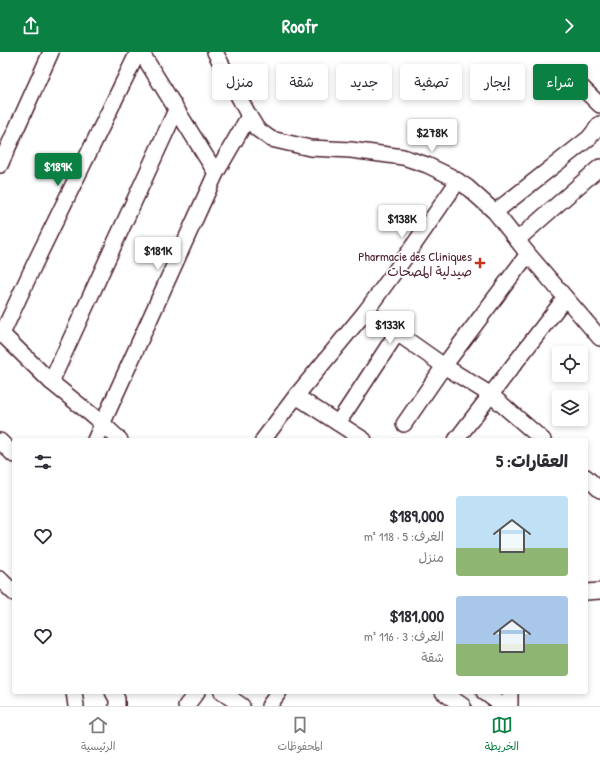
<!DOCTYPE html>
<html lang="ar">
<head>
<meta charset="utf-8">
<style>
  body { margin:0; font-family:"Patrick Hand","Playpen Sans Arabic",sans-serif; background:#f2f2f3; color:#2b2b33; direction:rtl; height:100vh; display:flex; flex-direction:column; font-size:15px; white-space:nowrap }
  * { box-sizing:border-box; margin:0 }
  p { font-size:13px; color:#7c7c81 }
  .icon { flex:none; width:22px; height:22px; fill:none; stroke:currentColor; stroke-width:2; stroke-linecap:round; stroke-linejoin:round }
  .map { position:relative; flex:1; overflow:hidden; direction:ltr }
  .panel { position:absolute; left:12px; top:386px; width:576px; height:256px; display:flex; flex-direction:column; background:#fff; border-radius:4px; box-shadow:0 2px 6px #0003; direction:rtl }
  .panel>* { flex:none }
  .guide { position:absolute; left:12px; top:12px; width:576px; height:36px; direction:rtl; display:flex; gap:8px }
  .tools { position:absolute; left:552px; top:294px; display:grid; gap:8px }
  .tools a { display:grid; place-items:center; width:36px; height:36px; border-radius:4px; background:#fff; box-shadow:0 2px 6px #0003; font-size:20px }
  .price { position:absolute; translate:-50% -34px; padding:0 9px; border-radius:4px; background:#fff; color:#222; font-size:13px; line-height:26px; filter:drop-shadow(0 1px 2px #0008) }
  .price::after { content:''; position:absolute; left:50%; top:24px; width:12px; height:9px; margin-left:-6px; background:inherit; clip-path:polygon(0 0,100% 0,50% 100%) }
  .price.on { background:#0b8043; color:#fff }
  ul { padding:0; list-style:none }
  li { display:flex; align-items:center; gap:12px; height:100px; padding:0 20px }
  li span { display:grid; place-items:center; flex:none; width:112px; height:80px; border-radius:4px; color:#555 }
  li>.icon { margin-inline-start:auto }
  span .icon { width:48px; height:48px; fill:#fffc; stroke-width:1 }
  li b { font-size:17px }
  h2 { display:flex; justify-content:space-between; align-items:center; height:48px; padding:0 20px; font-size:17px }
  .tag { padding:0 14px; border-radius:4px; background:#fff; box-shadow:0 2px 6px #0003; font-size:14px; line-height:36px }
  .tag.on { background:#0b8043; color:#fff }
  header { display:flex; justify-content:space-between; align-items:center; height:52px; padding:0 20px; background:#0b8043; color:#fff; font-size:18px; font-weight:700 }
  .menu { display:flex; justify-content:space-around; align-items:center; height:56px; border-top:1px solid #e1e1e2; background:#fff; font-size:11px; color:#7c7c81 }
  .menu a { display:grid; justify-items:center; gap:2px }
  .menu .on { color:#0b8043 }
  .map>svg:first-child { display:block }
</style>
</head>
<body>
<header><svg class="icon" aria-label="forward" viewBox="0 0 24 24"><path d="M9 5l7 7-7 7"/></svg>Roofr<svg class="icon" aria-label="share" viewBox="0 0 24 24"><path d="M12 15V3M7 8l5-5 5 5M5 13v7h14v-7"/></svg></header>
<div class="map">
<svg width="600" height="654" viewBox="0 0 600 654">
  <rect width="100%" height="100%" fill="#fff"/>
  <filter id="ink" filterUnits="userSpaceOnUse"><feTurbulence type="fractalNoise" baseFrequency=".025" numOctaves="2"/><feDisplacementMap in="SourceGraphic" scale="8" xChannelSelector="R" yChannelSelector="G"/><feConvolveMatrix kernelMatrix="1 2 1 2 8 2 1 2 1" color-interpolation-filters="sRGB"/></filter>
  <g filter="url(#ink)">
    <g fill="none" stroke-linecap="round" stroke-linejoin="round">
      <!-- minor casing -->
      <g stroke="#4a1f2b" stroke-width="18">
        <g id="minor">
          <path d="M141,0L216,121"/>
          <path d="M215,0L249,64L257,77L271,87L310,96L351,98L403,105L427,113L450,124L467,135L495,160L528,202L600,286"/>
          <path d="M568,22L600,53"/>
          <path d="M0,113L51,0"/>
          <path d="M495,160L589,86L600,72"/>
          <path d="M517,188L600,115"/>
          <path d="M366,259L404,207L458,129"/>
          <path d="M0,280L51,330L103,372L120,388"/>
          <path d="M2,282L35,211L138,0"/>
          <path d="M51,330L176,58"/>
          <path d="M296,344L364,388"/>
          <path d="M338,371L397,281"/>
          <path d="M404,372L444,314L528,202"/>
          <path d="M95,388L216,121L249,64"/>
          <path d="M263,388L296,344L366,259L444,314L491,343L543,388"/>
          <path d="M456,388L565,246"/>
          <path d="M0,389L14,403"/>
          <path d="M586,425L600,438"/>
          <path d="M0,527L14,541"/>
          <path d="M586,540L600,539"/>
          <path d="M74,640L76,654"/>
          <path d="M113,640L117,647V654"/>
          <path d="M222,640L242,654"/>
          <path d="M443,640L463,654"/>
          <path d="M484,640L503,654"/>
          <path d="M510,640V654"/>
          <path d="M186,654L197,640"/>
          <path d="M269,654L279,640"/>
        </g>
      </g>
      <!-- minor -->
      <use href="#minor" stroke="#fff" stroke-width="15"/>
    </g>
  </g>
  <!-- markers -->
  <path fill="#c8321e" stroke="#fff" stroke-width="1.5" d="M478 205h4v4h4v4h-4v4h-4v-4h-4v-4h4z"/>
  <g text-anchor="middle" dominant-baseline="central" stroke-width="3.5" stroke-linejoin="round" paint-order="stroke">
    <!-- poi labels -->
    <g font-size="13" fill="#4a1f2b" stroke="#fff" text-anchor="end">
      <text x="472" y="204">Pharmacie des Cliniques<tspan x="472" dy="15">صيدلية المصحات</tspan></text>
    </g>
  </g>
</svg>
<div class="tools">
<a><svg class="icon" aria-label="locate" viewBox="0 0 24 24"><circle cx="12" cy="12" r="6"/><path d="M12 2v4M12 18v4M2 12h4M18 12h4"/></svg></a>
<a><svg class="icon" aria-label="layers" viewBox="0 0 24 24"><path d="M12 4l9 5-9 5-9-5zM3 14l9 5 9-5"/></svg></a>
</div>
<b class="price" style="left:432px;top:101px">$278K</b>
<b class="price on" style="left:58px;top:135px">$189K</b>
<b class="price" style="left:402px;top:187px">$138K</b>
<b class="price" style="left:158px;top:219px">$181K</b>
<b class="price" style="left:390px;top:293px">$133K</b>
<div class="guide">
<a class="tag on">شراء</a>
<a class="tag">إيجار</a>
<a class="tag">تصفية</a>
<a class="tag">جديد</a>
<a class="tag">شقة</a>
<a class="tag">منزل</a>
</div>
<section class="panel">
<h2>العقارات: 5<svg class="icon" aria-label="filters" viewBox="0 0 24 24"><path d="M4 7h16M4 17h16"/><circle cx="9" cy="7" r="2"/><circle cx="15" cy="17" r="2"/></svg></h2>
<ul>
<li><span style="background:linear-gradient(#bfe0f5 65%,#8fb573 0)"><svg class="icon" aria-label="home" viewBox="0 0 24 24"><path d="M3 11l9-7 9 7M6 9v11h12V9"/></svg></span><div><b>$189,000</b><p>الغرف: 5 · 118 m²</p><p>منزل</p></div><svg class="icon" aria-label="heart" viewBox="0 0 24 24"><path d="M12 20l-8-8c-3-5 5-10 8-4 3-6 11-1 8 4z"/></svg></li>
<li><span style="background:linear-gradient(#a9c7e8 60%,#8fb573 0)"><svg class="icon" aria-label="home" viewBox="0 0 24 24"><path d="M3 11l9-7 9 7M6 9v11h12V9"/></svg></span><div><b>$181,000</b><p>الغرف: 3 · 116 m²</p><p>شقة</p></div><svg class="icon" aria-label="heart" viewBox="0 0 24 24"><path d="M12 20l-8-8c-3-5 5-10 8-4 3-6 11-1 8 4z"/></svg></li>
</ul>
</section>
</div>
<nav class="menu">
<a class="on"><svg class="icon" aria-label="map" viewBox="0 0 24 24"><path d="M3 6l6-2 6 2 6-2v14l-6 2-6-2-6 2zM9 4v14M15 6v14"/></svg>الخريطة</a>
<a><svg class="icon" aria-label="saved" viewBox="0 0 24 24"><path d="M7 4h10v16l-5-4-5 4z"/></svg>المحفوظات</a>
<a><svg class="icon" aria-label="home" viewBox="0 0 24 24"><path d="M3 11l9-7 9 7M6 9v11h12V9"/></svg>الرئيسية</a>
</nav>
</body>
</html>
